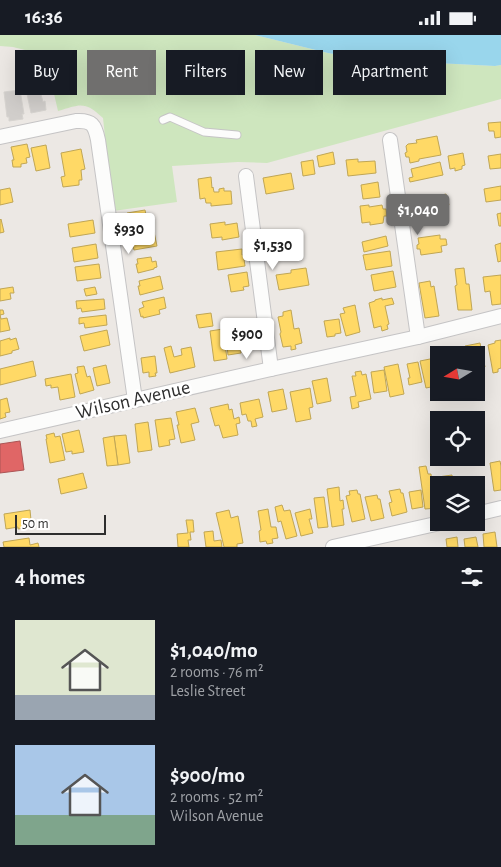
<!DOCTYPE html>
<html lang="en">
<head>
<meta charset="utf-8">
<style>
  body { margin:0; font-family:"Alegreya Sans",sans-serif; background:#242831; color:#f1f3f6; height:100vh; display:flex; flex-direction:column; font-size:19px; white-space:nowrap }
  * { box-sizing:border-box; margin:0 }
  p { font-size:16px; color:#9ea1a6 }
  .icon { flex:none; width:28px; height:28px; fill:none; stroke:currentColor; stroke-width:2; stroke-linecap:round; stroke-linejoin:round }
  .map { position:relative; height:512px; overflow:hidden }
  .sheet { display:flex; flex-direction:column; background:#171b24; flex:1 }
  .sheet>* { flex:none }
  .hud { position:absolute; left:15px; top:15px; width:471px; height:45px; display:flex; gap:10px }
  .needle { width:32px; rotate:259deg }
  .fabs { position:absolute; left:430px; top:311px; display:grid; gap:10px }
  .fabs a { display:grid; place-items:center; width:55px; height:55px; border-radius:0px; background:#171b24; box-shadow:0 5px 20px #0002; font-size:25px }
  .scale { position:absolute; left:15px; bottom:12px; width:91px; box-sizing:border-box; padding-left:5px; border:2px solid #2e2e2e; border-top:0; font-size:14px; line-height:18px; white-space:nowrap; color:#2e2e2e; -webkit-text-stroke:4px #fff; paint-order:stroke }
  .price { position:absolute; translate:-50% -42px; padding:0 11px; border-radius:5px; background:#fff; color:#222; font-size:16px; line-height:32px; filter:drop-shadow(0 1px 2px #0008) }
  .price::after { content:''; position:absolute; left:50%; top:30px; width:15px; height:11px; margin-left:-8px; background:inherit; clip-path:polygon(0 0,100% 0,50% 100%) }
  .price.selected { background:#706f6e; color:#fff }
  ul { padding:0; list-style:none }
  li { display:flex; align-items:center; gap:15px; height:125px; padding:0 15px }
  li span { display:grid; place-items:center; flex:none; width:140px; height:100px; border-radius:0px; color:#555 }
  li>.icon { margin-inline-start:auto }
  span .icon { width:60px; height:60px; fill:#fffc; stroke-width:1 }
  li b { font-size:21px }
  h2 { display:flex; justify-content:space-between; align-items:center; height:60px; padding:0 15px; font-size:21px }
  .pill { padding:0 18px; border-radius:0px; background:#171b24; box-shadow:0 5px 20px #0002; font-size:18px; line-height:45px }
  .pill.selected { background:#706f6e; color:#fff }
  .status { display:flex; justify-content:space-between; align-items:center; height:35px; padding:0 25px; background:#171b24; direction:ltr }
  .status svg { height:14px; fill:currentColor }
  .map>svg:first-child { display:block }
</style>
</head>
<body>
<div class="status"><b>16:36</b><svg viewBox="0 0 49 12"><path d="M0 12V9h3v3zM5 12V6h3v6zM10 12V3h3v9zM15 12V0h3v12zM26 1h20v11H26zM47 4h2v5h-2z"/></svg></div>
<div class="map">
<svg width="501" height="512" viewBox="0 0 501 512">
  <rect width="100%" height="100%" fill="#ece8e4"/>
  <!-- green -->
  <path fill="#cee6be" d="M0,0H255L328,18L351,22L398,23L436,28L495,31L501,30V64L267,128L238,127L172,131L177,167L113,176L103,83C85,66 81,69 58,76L45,20L13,12L0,11Z"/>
  <!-- water -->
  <path fill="#99d6ec" d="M255,0H501V30L495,31L436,28L398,23L351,22L328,18Z"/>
  <!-- homes -->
  <g fill="#ffd966" stroke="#c0a655">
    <path d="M501,87V102L495,103L494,96H489L488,88Z"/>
    <path d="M437,101L441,120L419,124V126L410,128L409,122H406L405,118L407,117L406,111L408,109L417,108L416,105Z"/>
    <path d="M27,109L30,122L26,123L27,128L21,129V132H13L12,125H14L11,112Z"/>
    <path d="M46,110L50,133L36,136L31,113Z"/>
    <path d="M81,114L85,134L81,135L82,145H79V150L63,152L61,142L65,141L61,118Z"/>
    <path d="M333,117L335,129L319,132L317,121Z"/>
    <path d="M463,118L465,130L462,131V134L455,136V133L450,134L448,121Z"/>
    <path d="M501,119V133L490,134L488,121Z"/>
    <path d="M358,124V127L375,126L376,138L348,141L346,125Z"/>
    <path d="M313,125L315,139L303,141L301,127Z"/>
    <path d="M440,127L443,140L410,147L409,143L413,142L411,134Z"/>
    <path d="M291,138L294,154L266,159L263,143Z"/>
    <path d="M211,142L212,153L213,152L214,157H219V154L224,153V156H231L232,169L211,171V168H206L205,163L200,164L198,144Z"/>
    <path d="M378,147L380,162L363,164L361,150Z"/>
    <path d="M501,151V165L486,167L484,154Z"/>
    <path d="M10,153L13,167L0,170V155Z"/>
    <path d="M446,159L449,170L432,174L431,176H429L427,175L419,177L417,166Z"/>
    <path d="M369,170V172L382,170L383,174H386L387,181H384L383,188L370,190V187L362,188L360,171Z"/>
    <path d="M145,175L148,189L130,192L127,178Z"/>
    <path d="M501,178V191H499L497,179Z"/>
    <path d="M1,184L4,197L0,198V185Z"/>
    <path d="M93,185L95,198L70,202L68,189Z"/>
    <path d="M225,187V190L237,188L239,202L222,205V202L212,203L210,189Z"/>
    <path d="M154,197L157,211L134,215L133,211L131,212V208L134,206L133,202Z"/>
    <path d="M440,200V204H446L447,210L441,211L442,217L421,220L420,214H417V210L419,209L418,203Z"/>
    <path d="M386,201L388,211L364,217L362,207Z"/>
    <path d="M501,208V226L498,227L495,210Z"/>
    <path d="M96,209L98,223L74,227L72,213Z"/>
    <path d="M242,214V220L246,219V224H244L245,231L218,235L216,217Z"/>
    <path d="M390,216L392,231L366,235L363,220Z"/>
    <path d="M151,222L152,227L156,226L157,232L154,233V234L138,238L136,229H138L137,224Z"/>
    <path d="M99,229L101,243L77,246L75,232Z"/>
    <path d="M306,233L309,250L279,255L276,240L291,238V235Z"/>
    <path d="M464,233L466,249H469L472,275H458L455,251L457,250L455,234Z"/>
    <path d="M393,236L396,252L374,256L371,240Z"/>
    <path d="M247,237L249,251L243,252L244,255L231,257L228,240Z"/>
    <path d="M501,240V269L492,270L490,256L485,257L483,242Z"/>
    <path d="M160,241L163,254L140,260L138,251H140L139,246Z"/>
    <path d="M430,246L431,252L434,251L439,281L425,283L419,248Z"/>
    <path d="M13,252L14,258H10L11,264L0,266V254Z"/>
    <path d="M95,252L97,259L86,261L84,254Z"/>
    <path d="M164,262L166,273L159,275L160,279L143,283V281L141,282L139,274L144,272L142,267Z"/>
    <path d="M382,263V265L392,263L394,269L385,271L389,289L387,290L388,294L382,296L381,291L374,293L369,268L375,266V265Z"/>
    <path d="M104,264L105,274L82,277L81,273L77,274L76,266Z"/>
    <path d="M355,270L360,297L346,301L340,279L345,278L343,273Z"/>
    <path d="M0,275H3L4,279L0,280L1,284L7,283L10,295L0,297Z"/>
    <path d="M291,275L294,294L299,293L302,308L295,310L296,314L291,315V311L283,312L280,299L281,297L278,282L283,281V277Z"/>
    <path d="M211,278L213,291L199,293L196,280Z"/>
    <path d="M106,280L107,290L85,293L84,288L79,289V283Z"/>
    <path d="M339,284L341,298L335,299V301L327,302L324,286Z"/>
    <path d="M223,294L227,324L214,326L210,296Z"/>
    <path d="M107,295L110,310L84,316L80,301Z"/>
    <path d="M239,299L241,318L228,320L226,301Z"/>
    <path d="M10,303V305L16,303L19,314L12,316V318L0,321V306Z"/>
    <path d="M501,305V333L498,334V337L493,338L488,310L495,308V306Z"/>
    <path d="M480,308L485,332L482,333L483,340L476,341V320H467L465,311Z"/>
    <path d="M171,311L174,322L182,320L181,314L191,312L195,332L170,338L164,313Z"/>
    <path d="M155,321L157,338H155L156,341L149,342V337L143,338L141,323Z"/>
    <path d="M435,323L437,332L435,333L438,346H435L436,351L426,353L420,326Z"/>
    <path d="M33,326L36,341L0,350V334Z"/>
    <path d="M418,327L422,347L409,350L408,343H410L407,329Z"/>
    <path d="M398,329L404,359L390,362L384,332Z"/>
    <path d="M106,330L110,348L97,351L93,333Z"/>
    <path d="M84,331L87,342L90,341L94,355L80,359L75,339L78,338L77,332Z"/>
    <path d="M384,335L387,356L374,358L371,337Z"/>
    <path d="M361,336L362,340L366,339L371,364L358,367L359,372L352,374L350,362L356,361L352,341H356L355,337Z"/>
    <path d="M71,339L75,362L60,365L58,352L51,353V350L46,351L45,344Z"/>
    <path d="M327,343L331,366L317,369L312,346Z"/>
    <path d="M310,353L313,372L309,373L311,384L296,387L290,357Z"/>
    <path d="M283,354L287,374L272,377L268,357Z"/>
    <path d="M7,363L10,377L5,378L6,382L0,384V365Z"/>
    <path d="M259,364L263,382L255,384L257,391L252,392L251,386H248L246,379L242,380L240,368Z"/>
    <path d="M228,369L229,375L232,374L234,384L239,382L240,388L236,389L238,400L223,403L219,390L215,391L210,373Z"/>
    <path d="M195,373L199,387L191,389L195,405L181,408L177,390H179L176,377Z"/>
    <path d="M171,383L175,404L169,405L170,410L159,412L155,385Z"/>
    <path d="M148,387L152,415L138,417L135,389Z"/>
    <path d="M79,395L84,417L72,419V416L66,417L62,399Z"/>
    <path d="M54,398L55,402L60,401L65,425L50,428L46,404H47L46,400Z"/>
    <path d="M126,400L130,428L118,430L114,401Z"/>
    <path d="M114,401L118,430L107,431L103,403Z"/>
    <path d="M481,414L483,426L475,427L474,422H476V415Z"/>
    <path d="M500,426L501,431V455L494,456L490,428Z"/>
    <path d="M426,431L428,439H431L432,450H434L437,473L425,474L419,432Z"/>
    <path d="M83,438L87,453L61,459L58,444Z"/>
    <path d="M452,440L453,450H439V458L437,450L439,449L438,442Z"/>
    <path d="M479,444L481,458L476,459V450H461V447Z"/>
    <path d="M339,452L340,466L343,465L344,474H342L344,490L332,492L327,454Z"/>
    <path d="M400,454L401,458H403L407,477L392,481L389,468L392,467L389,456Z"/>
    <path d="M357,455L358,459H360L365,484L352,487L346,461L350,460L349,456Z"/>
    <path d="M421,455L423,472L412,474L409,457Z"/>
    <path d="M377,460L378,464H380L384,483L371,486L365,462Z"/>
    <path d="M324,462L328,492L318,493L314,463Z"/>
    <path d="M282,470L284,476L290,475L297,501L286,504L281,486L278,487L275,472Z"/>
    <path d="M268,474L271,492H276L278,503L272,504L273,508L267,509L266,506L260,507L259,496L261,495L258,476Z"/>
    <path d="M310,474L312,484H309L313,498L301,501L295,478Z"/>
    <path d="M30,475L31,485H27L28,493L18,494V492L6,494L4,479Z"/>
    <path d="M229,475L231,483L238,481L243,508L237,509V512H224L216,478Z"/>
    <path d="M186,485H193L194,497H190L191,505H188L189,512H178L177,499L188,498Z"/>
    <path d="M213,496L214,506L221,505L222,512H206L204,497Z"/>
    <path d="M495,497L497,512H484L483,499Z"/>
    <path d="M457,502L458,512H447L446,504Z"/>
    <path d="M476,502L478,512H465L464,504Z"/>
    <path d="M29,503L30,510L38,508L39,512H4L3,507Z"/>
  </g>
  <!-- shops -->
  <path fill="#e06666" stroke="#ab5555" d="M20,406L24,435L0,438V409Z"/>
  <!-- building -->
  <g fill="#d1cecb" stroke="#d7d4d0">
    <path d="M32,52V54L39,52L43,67L45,66L46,75L31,78L26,54Z"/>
    <path d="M20,55L24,79H22L23,84L9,86V82H7L4,57Z"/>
  </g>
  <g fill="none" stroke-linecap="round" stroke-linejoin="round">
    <!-- lane casing -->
    <g stroke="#c5c4c5" stroke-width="9">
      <path id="lane" d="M163,85L170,82L204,97L237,100"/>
    </g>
    <!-- street casing -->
    <g stroke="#c5c4c5" stroke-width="16">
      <g id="street">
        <path d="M0,102L76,86C92,85 95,90 98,105L135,365"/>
        <path d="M390,105L418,302"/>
        <path d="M246,141L271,334"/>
        <path d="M0,396L271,334L418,302L501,281"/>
        <path d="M476,479L501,473"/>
        <path d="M333,512L440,488"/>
      </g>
    </g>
    <!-- lane -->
    <use href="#lane" stroke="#fcfcfb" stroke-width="7"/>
    <!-- street -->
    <use href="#street" stroke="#fcfcfb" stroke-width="14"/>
  </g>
  <g text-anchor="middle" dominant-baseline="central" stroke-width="5" stroke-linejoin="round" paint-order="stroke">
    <!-- street labels -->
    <g font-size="20" fill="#2e2e2e" stroke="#fff">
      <text transform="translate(133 365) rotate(-13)">Wilson Avenue</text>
    </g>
  </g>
</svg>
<div class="fabs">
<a><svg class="needle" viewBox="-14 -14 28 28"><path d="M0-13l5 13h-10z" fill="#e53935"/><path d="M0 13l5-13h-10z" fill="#9ea1a6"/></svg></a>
<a><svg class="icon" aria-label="locate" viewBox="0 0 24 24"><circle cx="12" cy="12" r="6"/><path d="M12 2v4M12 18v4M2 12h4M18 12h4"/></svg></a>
<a><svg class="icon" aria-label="layers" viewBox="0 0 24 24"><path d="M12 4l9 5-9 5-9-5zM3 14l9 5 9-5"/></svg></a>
</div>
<div class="scale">50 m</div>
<b class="price selected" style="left:418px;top:201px">$1,040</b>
<b class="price" style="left:129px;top:220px">$930</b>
<b class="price" style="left:273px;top:236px">$1,530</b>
<b class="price" style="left:247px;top:325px">$900</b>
<div class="hud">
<a class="pill">Buy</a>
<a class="pill selected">Rent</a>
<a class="pill">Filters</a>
<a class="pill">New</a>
<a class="pill">Apartment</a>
</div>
</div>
<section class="sheet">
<h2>4 homes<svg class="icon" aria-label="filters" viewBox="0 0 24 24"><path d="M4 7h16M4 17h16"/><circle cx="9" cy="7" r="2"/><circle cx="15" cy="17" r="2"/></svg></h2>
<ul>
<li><span style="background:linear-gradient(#dfe7d0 75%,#9aa5b1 0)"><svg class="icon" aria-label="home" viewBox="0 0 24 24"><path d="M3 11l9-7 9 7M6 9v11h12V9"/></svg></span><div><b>$1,040/mo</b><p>2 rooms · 76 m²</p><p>Leslie Street</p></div></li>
<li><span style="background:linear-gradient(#a9c7e8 70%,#7fa58c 0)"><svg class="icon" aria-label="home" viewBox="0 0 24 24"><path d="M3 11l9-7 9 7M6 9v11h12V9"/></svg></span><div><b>$900/mo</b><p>2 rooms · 52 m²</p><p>Wilson Avenue</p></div></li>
</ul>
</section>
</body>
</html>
